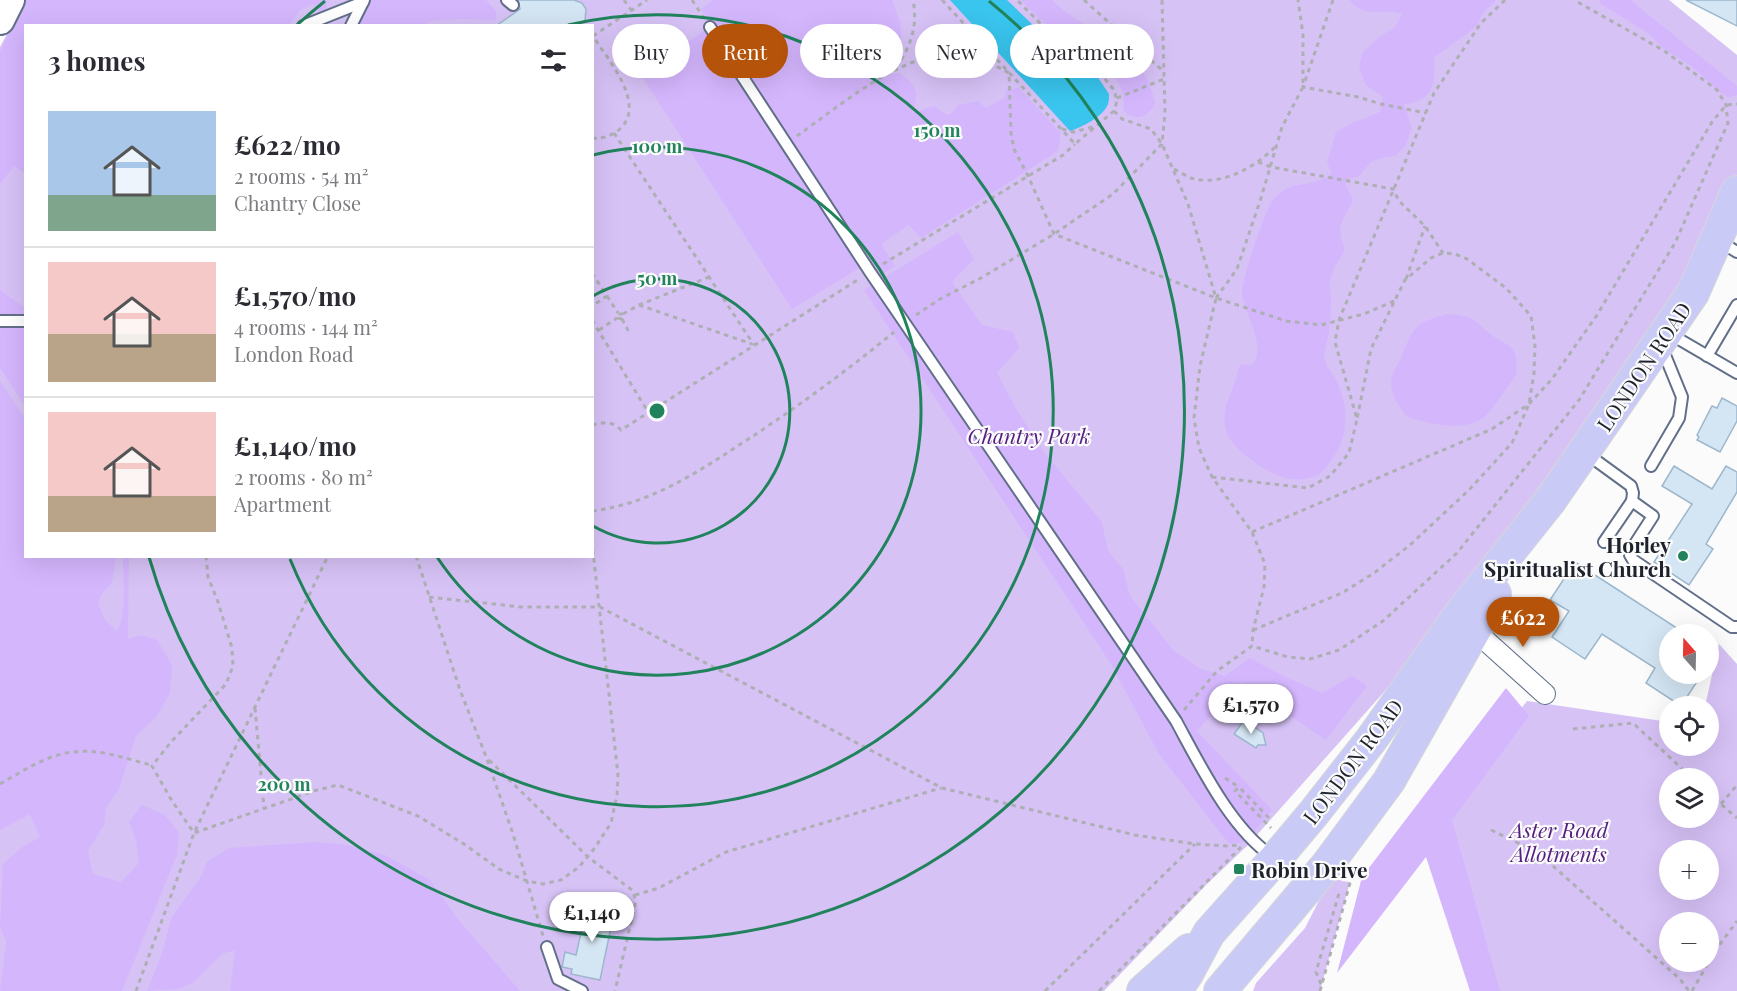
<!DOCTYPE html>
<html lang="en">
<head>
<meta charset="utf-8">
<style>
  body { margin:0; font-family:"Playfair Display",serif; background:#f7f7f7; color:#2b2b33; height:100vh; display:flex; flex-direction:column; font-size:22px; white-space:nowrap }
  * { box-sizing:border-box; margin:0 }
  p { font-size:20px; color:#7c7c81 }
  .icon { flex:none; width:33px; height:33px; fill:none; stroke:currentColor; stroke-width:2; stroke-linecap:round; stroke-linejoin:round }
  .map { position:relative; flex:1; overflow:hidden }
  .sheet { position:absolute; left:24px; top:24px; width:570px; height:534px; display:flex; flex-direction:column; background:#fff; border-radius:0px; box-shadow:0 6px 24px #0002 }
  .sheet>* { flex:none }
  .hud { position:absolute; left:612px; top:24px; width:570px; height:54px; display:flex; gap:12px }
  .needle { width:39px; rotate:340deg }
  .controls { position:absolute; left:1659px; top:624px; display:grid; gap:12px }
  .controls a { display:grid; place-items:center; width:60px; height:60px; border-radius:50%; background:#fff; box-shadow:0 6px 24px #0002; font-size:30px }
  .price { position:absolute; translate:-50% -51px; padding:0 14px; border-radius:21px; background:#fff; color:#222; font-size:20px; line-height:39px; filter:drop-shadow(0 2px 3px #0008) }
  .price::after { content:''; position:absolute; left:50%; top:36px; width:18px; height:14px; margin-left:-9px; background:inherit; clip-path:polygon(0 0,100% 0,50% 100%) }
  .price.on { background:#b45309; color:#fff }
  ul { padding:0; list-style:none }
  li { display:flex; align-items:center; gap:18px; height:150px; padding:0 24px }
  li+li { border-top:2px solid #e1e1e2 }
  li span { display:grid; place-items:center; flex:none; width:168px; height:120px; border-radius:0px; color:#555 }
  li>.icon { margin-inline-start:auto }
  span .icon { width:72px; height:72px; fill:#fffc; stroke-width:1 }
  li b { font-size:26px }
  h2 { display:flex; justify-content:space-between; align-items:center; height:72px; padding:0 24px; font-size:26px }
  .chip { padding:0 21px; border-radius:27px; background:#fff; box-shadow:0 6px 24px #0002; font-size:21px; line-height:54px }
  .chip.on { background:#b45309; color:#fff }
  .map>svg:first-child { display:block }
</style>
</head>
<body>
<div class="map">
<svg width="1737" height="991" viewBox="0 0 1737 991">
  <rect width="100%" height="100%" fill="#fbfbfb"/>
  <!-- green -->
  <g fill="#d7c2f6" fill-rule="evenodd">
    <path d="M25,0H1669L1737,55V192L1529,529L1248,845L1208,883L1104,991H0V47ZM26,26H592V556H26Z"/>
    <path d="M1719,644L1737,664V991H1492L1445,807L1527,701L1669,722L1670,746H1708V706H1705ZM1670,778H1708V818H1670ZM1670,850H1708V890H1670ZM1670,922H1708V962H1670Z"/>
    <path d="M1337,878L1342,881L1350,882L1320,991H1253L1256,983L1305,928L1330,879Z"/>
  </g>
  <!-- forest -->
  <g fill="#d4b6fd">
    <path d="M24,0H327L326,10L320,12L313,4L300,10L289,25L26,26L25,173L14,166L0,184V52Z"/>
    <path d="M371,0H486L496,11V20L459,19L433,21L419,26H355Z"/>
    <path d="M713,0H892C906,35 904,37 888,71L892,74L900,73C917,87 920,91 912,113L934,106L947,115L953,112L958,105L978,101L986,108L1004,98L1007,89L1019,88L1061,133L1058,151L921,238L909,225L881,244L895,266L878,277L701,9Z"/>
    <path d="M1020,0H1052C1087,35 1146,47 1155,104C1146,118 1136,122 1123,110C1131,73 1086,54 1062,37C1047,26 1033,12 1020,0Z"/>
    <path d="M1350,0H1496L1483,13L1477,26L1435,57C1434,64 1435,70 1434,77C1432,96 1422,102 1404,104L1412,128L1405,146L1395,156L1380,158L1371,162L1358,177L1350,178L1345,184L1353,200C1343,221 1335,225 1345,249C1341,258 1333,268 1331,277C1328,285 1331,292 1331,300C1331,311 1330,321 1329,332C1328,340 1323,351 1325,359C1326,367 1332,372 1335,378C1348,402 1350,434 1334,456C1329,463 1324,472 1316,476C1289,486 1266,472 1245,455C1236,447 1227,439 1225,426C1222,407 1231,396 1236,378C1239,366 1237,363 1253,365C1266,343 1246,319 1242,295C1240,283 1264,215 1271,203C1273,200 1277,195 1280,193C1290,184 1304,185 1315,182C1321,180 1327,177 1332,174L1327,162L1336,132L1350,124L1380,112L1383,97L1366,85L1359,68L1362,53L1378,38L1395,27L1402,14C1384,7 1363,20 1350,0Z"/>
    <path d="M1599,0H1630L1737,86V95L1728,97L1722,94L1694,68L1664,49L1648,33L1601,4Z"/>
    <path d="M705,30L861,267L792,309L643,78L645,73L650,68Z"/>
    <path d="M958,232L974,259L952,282L982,325L1013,332L1019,348L997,373L1018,412L1044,452L1102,522L1108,551L1123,569L1130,596L1174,651L1201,669L1225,676L1250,658L1283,676L1322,693L1352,676L1367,686L1326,740L1240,682L1197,731L1272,810L1246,842L1229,844L1159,754L1111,664L864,290Z"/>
    <path d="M0,290L25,308V318L7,315L0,320Z"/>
    <path d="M1447,314C1477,316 1472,320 1493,336C1499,340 1509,344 1513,350C1517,357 1517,366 1517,374C1509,384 1492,411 1483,418C1464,432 1426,424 1406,416C1400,407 1390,394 1391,382C1391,373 1397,367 1400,360C1413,329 1413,323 1447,314Z"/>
    <path d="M6,324L25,325V406L0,368V329Z"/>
    <path d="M0,381L25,419L26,556L116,557L112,582L101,595L98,603L104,619L117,631C127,615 123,576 123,557H129L128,639L141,635L157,640L172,665L170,693L157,716L136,736L119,789L106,808L104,825L88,851L93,874L121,882L139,863L136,840L129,822L142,805L165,815L179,833L177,854L122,991H0L6,941L0,927L3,864L21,848L40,837L30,814L0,830Z"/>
    <path d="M1506,688L1529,716L1452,820L1500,991H1470L1426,857L1337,973L1362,877Z"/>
    <path d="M317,842L347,845L385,855L430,880L457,918L520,991H230L235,950L222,954L194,982L178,989L147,991L160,959L172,917L202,875L207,862L229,848Z"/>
  </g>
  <!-- water -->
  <path fill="#39c5ee" d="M950,0H1007L1057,48L1097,76L1109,94C1109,97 1109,101 1108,104C1103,117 1082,127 1070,131Z"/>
  <!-- building -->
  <g fill="#d4e5f3" stroke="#9cb7cd" stroke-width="1.5">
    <path d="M518,0H574L582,3L586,9L585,20L577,26H496L520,9Z"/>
    <path d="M1686,0H1737V26Z"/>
    <path d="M1722,398L1737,406V421L1720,452L1697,440L1699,437L1697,435L1712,406L1717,408Z"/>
    <path d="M1674,466L1712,489L1726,466L1737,472V492L1706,544L1713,549L1689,585L1654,562L1692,504L1662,486Z"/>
    <path d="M1575,562L1686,634H1670V674H1702L1681,706L1646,683L1655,668L1602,634L1585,659L1552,637L1569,611L1550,600Z"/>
    <path d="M1244,720L1263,733L1266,745H1258L1256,748L1234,734Z"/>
    <path d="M588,902L615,908L600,980L571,974L572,969L562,967L565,952L576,955Z"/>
  </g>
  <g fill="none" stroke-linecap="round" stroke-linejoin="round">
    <!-- lane casing -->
    <g stroke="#626f89" stroke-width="14">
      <g id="lane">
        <path d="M507,0L513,5"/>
        <path d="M303,26L363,2"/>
        <path d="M351,26L364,0"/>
        <path d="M710,27L870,272L1176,721C1200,765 1231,829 1273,857"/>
        <path d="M1719,241L1737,252"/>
        <path d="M0,321H26"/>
        <path d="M1670,334L1737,373"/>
        <path d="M1707,356L1737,305"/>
        <path d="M1587,454L1631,486L1633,493L1632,501L1653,516L1631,550L1630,555L1633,560L1732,627H1737"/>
        <path d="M1651,466L1679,418L1682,397L1662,348"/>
        <path d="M1604,542L1632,501"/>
        <path d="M547,947L558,979L582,991"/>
      </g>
    </g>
    <!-- street casing -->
    <g stroke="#626f89" stroke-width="22">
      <path id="street" d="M1475,631L1545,694"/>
    </g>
    <!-- secondary casing -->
    <g stroke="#626f89" stroke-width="32">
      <path id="secondary" d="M0,20L10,0"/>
    </g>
    <!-- primary casing -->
    <g stroke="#d6d7d9" stroke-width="34">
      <g id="primary">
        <path d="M1143,991L1189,950"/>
        <path d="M1175,991L1187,974L1209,933L1276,858L1313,814L1371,740L1463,610L1550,501L1693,293L1737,192"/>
        <path d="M1220,991L1327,865L1389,781L1495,594"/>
      </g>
    </g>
    <!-- path -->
    <g stroke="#adafb3" stroke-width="3" stroke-dasharray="4.5 4.5" stroke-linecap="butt">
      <path d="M624,0L631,10"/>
      <path d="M692,0L704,18"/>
      <path d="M942,0L1075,144L1114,111L1117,101L1114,90L1096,68L1081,55L1055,38L1017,0"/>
      <path d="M1084,0L1163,71"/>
      <path d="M1333,0L1303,87L1358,97L1381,104L1426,113"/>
      <path d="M593,36L647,0"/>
      <path d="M896,67C911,47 918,25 913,0"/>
      <path d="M1117,98L1164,79"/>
      <path d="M1114,111L1122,119L1151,129L1162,144L1188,204L1216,298L1200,366L1194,418L1199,448L1212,477L1252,532L1265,564L1264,587L1253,630L1252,646"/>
      <path d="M1062,129L1074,132L1096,126"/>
      <path d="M614,133L754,345"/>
      <path d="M797,136C841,105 911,44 967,55C982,58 996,66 1009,73L1011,133L1014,149L1028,176L1054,234L1216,298L1286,321L1321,325L1364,314L1394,301"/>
      <path d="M592,138C604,139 614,135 622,127C645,101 607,59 593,36"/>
      <path d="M1258,162L1271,167L1393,189L1399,201L1425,226L1443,253"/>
      <path d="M1174,169C1180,172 1186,176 1191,178C1221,187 1256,167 1276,146"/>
      <path d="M883,264L1063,155L1075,144"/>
      <path d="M592,273L607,296L592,306"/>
      <path d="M1406,279L1425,226"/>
      <path d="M607,296L618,313"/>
      <path d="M1216,298L1237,269L1261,198L1282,127L1303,87V34L1298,0"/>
      <path d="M639,305L752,344"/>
      <path d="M623,314L639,305L709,277"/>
      <path d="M916,315L940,299L981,278L1054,234L1113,194L1162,144L1165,113L1162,0"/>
      <path d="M622,319L629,332"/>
      <path d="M592,320L648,412"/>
      <path d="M599,330L617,318V314H623L622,319L617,318"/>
      <path d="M592,425C604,422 613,421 621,430L859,279"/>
      <path d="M1212,477L1308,488L1330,476L1349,453L1357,419L1335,342L1339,320L1434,93L1481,23L1505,0"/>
      <path d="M592,511C654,503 699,471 750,438C800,405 848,370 894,332"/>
      <path d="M1252,532L1492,429L1529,404L1552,379L1597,315L1712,122L1726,105L1737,104"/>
      <path d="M206,556L208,577L218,602L232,648L233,666L226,684L171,742L152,766L172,801L194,833L317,790L338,785L418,816L464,844L499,869L527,881L543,884L561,880L579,867L594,849L611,823L617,795L618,775L592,543"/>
      <path d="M416,556L460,690L487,759L513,834L543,936"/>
      <path d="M429,597L521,607H600L942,788L1135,835L1195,844L1227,846L1239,845"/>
      <path d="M1253,630L1342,593L1374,573L1410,545L1469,490L1512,443L1529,404L1534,373L1535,346L1531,316L1506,288L1467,259L1455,254L1443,253L1431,258L1405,280L1371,349L1357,419"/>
      <path d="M255,708L264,808"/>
      <path d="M1184,710L1217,671L1252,646L1288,657L1310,659L1339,650L1383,621L1457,553L1579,400L1675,243L1728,123L1726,105L1717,90L1663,50L1574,0"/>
      <path d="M1573,729L1633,723L1692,778"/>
      <path d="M489,760L588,857L632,890L636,901L615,991"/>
      <path d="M1225,778L1239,787"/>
      <path d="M0,784C23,771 46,755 73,752C98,748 127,759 151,765"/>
      <path d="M1708,793L1737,818"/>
      <path d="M1721,804L1737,785"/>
      <path d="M1269,818L1239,787L1235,791L1271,828"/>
      <path d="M1491,830L1535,851L1544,858L1680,979L1689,991"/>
      <path d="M635,895L659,888L726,852L941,788"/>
      <path d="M1321,984L1316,972L1340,890"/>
      <path d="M136,991L194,833L328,556"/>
      <path d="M1045,991L1195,844"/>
      <path d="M1099,991L1241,847"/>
      <path d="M1320,991L1353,872"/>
      <path d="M1692,991L1715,951L1737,921"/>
    </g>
    <!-- lane -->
    <use href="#lane" stroke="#fff" stroke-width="10"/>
    <!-- street -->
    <use href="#street" stroke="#fff" stroke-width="20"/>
    <!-- secondary -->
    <use href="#secondary" stroke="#fff" stroke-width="28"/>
    <!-- primary -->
    <use href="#primary" stroke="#cacaf6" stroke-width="32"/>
  </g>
  <!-- distance rings -->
  <g fill="none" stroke="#20835c" stroke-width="3">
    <path d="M593 296A132 132 0 1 1 593 526"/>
    <path d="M593 155A264 264 0 1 1 437 557"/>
    <path d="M568 25A396 396 0 1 1 290 559"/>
    <path d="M297 25A528 528 0 0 1 325 1M989 1A528 528 0 1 1 149 557"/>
  </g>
  <!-- markers -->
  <g fill="#20835c" stroke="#fbfbfb" stroke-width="2">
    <circle cx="1683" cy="556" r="6"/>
    <rect x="1233" y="863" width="12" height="12" rx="3"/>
  </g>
  <g text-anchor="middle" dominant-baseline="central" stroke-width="4.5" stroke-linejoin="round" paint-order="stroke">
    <!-- street labels -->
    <g font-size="21" fill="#1d222d" stroke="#fbfbfb">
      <text transform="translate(1643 366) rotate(-56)">LONDON ROAD</text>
      <text transform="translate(1352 761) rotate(-53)">LONDON ROAD</text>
    </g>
    <!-- park labels -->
    <g font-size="21" font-style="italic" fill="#541e83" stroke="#fbfbfb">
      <text x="1029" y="435">Chantry Park</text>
      <text x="1559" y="829">Aster Road<tspan x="1559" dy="24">Allotments</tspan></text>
    </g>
    <!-- poi labels -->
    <g font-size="21" font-weight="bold" fill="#1d222d" stroke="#fbfbfb" text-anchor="end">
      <text x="1671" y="544">Horley<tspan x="1671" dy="24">Spiritualist Church</tspan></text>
      <text x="1251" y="869" text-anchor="start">Robin Drive</text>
    </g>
  </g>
  <circle cx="657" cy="411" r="9" fill="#20835c" stroke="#fbfbfb" stroke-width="3"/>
  <g font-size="18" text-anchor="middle" font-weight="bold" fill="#20835c" stroke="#fbfbfb" stroke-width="4.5" stroke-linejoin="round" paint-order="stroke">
    <text x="937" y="137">150 m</text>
    <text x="657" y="153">100 m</text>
    <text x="657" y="285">50 m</text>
    <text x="284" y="791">200 m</text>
  </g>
</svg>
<div class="controls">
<a><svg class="needle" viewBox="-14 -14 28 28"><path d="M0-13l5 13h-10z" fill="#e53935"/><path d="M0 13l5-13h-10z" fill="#7c7c81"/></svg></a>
<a><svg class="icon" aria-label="locate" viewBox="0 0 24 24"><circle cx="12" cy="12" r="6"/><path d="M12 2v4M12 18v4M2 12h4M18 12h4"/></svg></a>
<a><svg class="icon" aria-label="layers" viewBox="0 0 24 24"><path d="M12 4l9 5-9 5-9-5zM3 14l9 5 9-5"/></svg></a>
<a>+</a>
<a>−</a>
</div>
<b class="price on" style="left:1523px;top:648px">£622</b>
<b class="price" style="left:1251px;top:735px">£1,570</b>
<b class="price" style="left:592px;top:943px">£1,140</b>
<div class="hud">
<a class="chip">Buy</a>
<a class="chip on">Rent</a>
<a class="chip">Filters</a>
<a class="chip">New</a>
<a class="chip">Apartment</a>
</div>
<section class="sheet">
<h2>3 homes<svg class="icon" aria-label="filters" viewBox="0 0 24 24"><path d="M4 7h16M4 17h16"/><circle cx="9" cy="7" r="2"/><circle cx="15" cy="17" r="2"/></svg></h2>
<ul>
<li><span style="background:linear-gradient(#a9c7e8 70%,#7fa58c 0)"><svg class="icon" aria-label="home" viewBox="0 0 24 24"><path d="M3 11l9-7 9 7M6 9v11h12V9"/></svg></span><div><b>£622/mo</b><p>2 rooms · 54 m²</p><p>Chantry Close</p></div></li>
<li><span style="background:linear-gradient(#f6c9c9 60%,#b9a48a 0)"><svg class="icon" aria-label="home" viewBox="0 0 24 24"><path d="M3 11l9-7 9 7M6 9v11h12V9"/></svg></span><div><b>£1,570/mo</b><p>4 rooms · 144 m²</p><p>London Road</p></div></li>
<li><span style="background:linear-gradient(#f6c9c9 70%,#b9a48a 0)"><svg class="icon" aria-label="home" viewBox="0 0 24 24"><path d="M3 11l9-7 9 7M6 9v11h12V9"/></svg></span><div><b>£1,140/mo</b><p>2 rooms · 80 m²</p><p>Apartment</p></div></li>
</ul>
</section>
</div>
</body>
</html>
